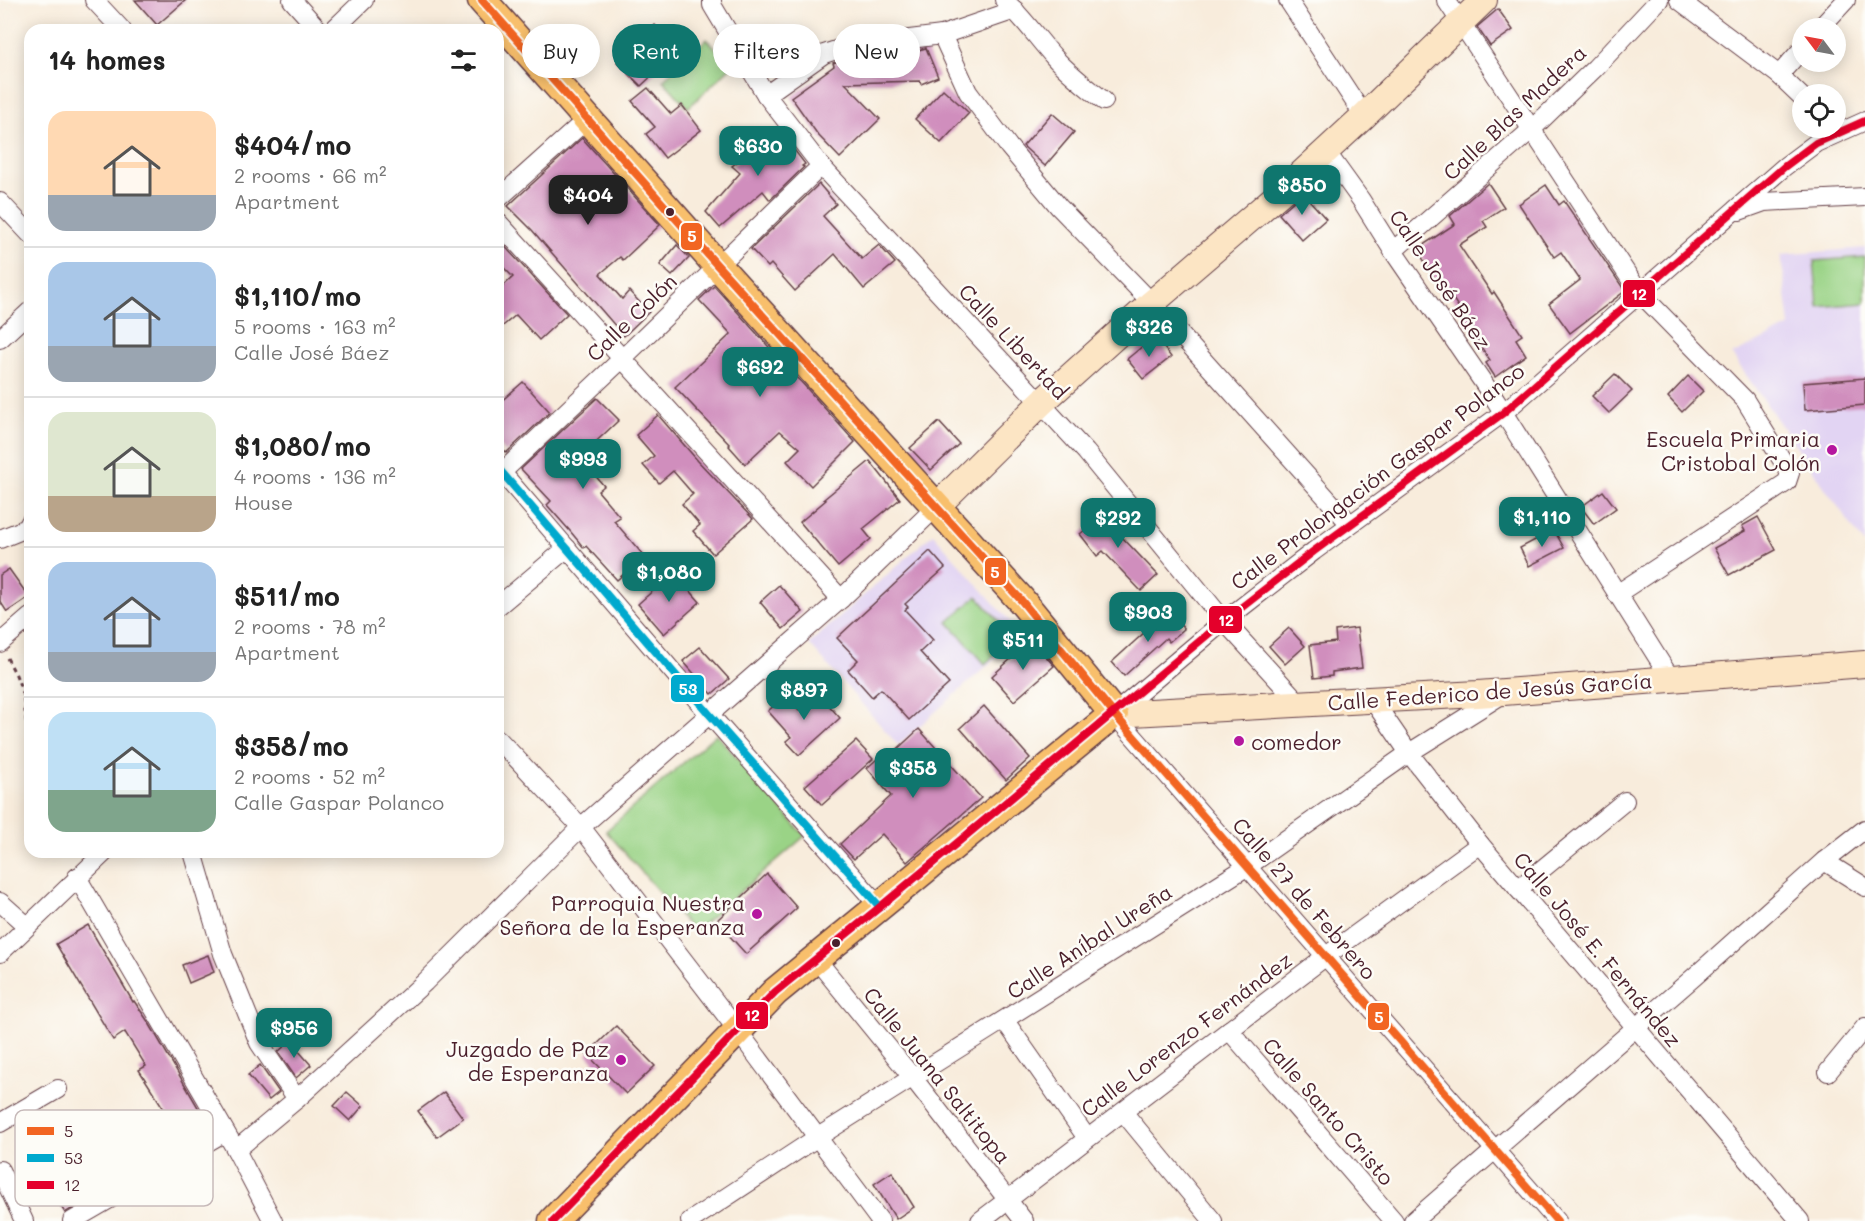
<!DOCTYPE html>
<html lang="en">
<head>
<meta charset="utf-8">
<style>
  body { margin:0; font-family:Mali,sans-serif; background:#f6f6f6; color:#222; height:100vh; display:flex; flex-direction:column; font-size:22px; white-space:nowrap }
  * { box-sizing:border-box; margin:0 }
  p { font-size:20px; color:#767676 }
  .icon { flex:none; width:33px; height:33px; fill:none; stroke:currentColor; stroke-width:2; stroke-linecap:round; stroke-linejoin:round }
  .map { position:relative; flex:1; overflow:hidden }
  .details { position:absolute; left:24px; top:24px; width:480px; height:834px; display:flex; flex-direction:column; background:#fff; border-radius:18px; box-shadow:0 3px 15px #0003 }
  .details>* { flex:none }
  .hud { position:absolute; left:522px; top:24px; width:570px; height:54px; display:flex; gap:12px }
  .needle { width:39px; rotate:302deg }
  .buttons { position:absolute; left:1792px; top:18px; display:grid; gap:12px }
  .buttons a { display:grid; place-items:center; width:54px; height:54px; border-radius:50%; background:#fff; box-shadow:0 3px 15px #0003; font-size:30px }
  .price { position:absolute; translate:-50% -51px; padding:0 14px; border-radius:12px; background:#0f766e; color:#fff; font-size:20px; line-height:39px; filter:drop-shadow(0 2px 3px #0008) }
  .price::after { content:''; position:absolute; left:50%; top:36px; width:18px; height:14px; margin-left:-9px; background:inherit; clip-path:polygon(0 0,100% 0,50% 100%) }
  .price.current { background:#222; color:#fff }
  ul { padding:0; list-style:none }
  li { display:flex; align-items:center; gap:18px; height:150px; padding:0 24px }
  li+li { border-top:2px solid #e0e0e0 }
  li span { display:grid; place-items:center; flex:none; width:168px; height:120px; border-radius:18px; color:#555 }
  li>.icon { margin-inline-start:auto }
  span .icon { width:72px; height:72px; fill:#fffc; stroke-width:1 }
  li b { font-size:26px }
  h2 { display:flex; justify-content:space-between; align-items:center; height:72px; padding:0 24px; font-size:26px }
  .pill { padding:0 21px; border-radius:27px; background:#fff; box-shadow:0 3px 15px #0003; font-size:21px; line-height:54px }
  .pill.current { background:#0f766e; color:#fff }
  .map>svg:first-child { display:block }
</style>
</head>
<body>
<div class="map">
<svg width="1865" height="1221" viewBox="0 0 1865 1221">
  <rect width="100%" height="100%" fill="#fdfcf7"/>
  <filter id="ink" filterUnits="userSpaceOnUse"><feTurbulence type="fractalNoise" baseFrequency=".0167" numOctaves="2"/><feDisplacementMap in="SourceGraphic" scale="12" xChannelSelector="R" yChannelSelector="G"/><feConvolveMatrix kernelMatrix="1 2 1 2 8 2 1 2 1" color-interpolation-filters="sRGB"/></filter>
  <filter id="wash" filterUnits="userSpaceOnUse"><feTurbulence type="fractalNoise" baseFrequency=".008" numOctaves="4" result="noise"/><feDisplacementMap in="SourceGraphic" scale="24" xChannelSelector="R" yChannelSelector="G"/><feGaussianBlur stdDeviation="1.35" result="paint"/><feColorMatrix in="noise" values="0 0 0 0 0 0 0 0 0 0 0 0 0 0 0 0 0 1.4 0 .05"/><feComposite in="paint" operator="in"/></filter>
  <g filter="url(#wash)">
    <rect width="100%" height="100%" fill="#f8ecdc"/>
    <!-- built -->
    <g fill="#e2d4f3">
      <path d="M1865,248V545L1732,355L1790,326L1781,255Z"/>
      <path d="M933,534L1022,635L898,745L809,644Z"/>
    </g>
    <!-- green -->
    <g fill="#9ad386" stroke="#727958" stroke-width="1.5">
      <path d="M707,39L732,66L688,108L663,80Z"/>
      <path d="M1865,257V303L1818,307L1814,261Z"/>
      <path d="M977,596L1014,638L985,664L948,622Z"/>
      <path d="M716,734L805,836L694,932L606,831Z"/>
    </g>
    <g id="blocks">
      <!-- building -->
      <g fill="#d08ebd">
        <path d="M135,0H186L157,25Z"/>
        <path d="M1498,9L1513,30L1490,46L1477,27Z"/>
        <path d="M655,25L679,50L641,86L617,62Z"/>
        <path d="M926,48L938,77L921,84L920,81L845,83L880,119L840,158L818,135L791,97L834,66L833,63L848,58L915,51Z"/>
        <path d="M648,88L671,114L682,105L701,130L665,158L646,134L655,127L632,101Z"/>
        <path d="M943,89L969,113L941,143L915,119Z"/>
        <path d="M1052,113L1074,132L1045,166L1023,146Z"/>
        <path d="M778,129L805,164L802,166L804,167L770,200L763,191L720,228L706,212L740,173L732,166Z"/>
        <path d="M582,138L660,225L623,260L620,257L600,274L622,299L629,291L649,312L624,336L532,230L508,206Z"/>
        <path d="M1488,183L1504,207L1483,221L1487,227L1459,245L1492,294L1494,292L1522,335L1516,339L1526,355L1495,377L1486,363L1490,360L1477,341L1480,339L1449,293L1445,296L1417,249L1455,224L1450,216Z"/>
        <path d="M819,184L836,204L823,216L862,259L879,245L895,263L864,289L835,254L795,291L771,264L768,267L751,249Z"/>
        <path d="M1546,185L1559,205L1564,201L1625,291L1570,333L1549,304L1580,280L1561,252L1554,257L1519,204Z"/>
        <path d="M1303,193L1326,219L1302,240L1279,214Z"/>
        <path d="M498,239L567,314L539,340L516,315L498,330V291L513,277L498,262Z"/>
        <path d="M677,245L689,258L672,276L660,265Z"/>
        <path d="M714,286L785,365L784,366L801,382L855,442L811,486L787,461L800,448L780,431L745,464L729,446L730,445L675,387L731,334L699,300Z"/>
        <path d="M1155,336L1171,357L1143,379L1127,359Z"/>
        <path d="M1615,374L1632,391L1609,413L1592,396Z"/>
        <path d="M1688,376L1703,391L1682,412L1668,397Z"/>
        <path d="M1865,378V405L1805,410L1803,383Z"/>
        <path d="M523,382L550,412L506,453L498,444V404Z"/>
        <path d="M597,398L619,420L585,452L587,454L582,460L604,486L598,491L620,517L614,521L644,556L617,580L586,546L584,548L570,531L547,505L551,501L521,469Z"/>
        <path d="M658,415L698,461L753,519L713,554L693,531L700,525L682,504L693,494L673,471L659,483L643,465L654,456L636,435Z"/>
        <path d="M939,422L959,444L931,470L910,448Z"/>
        <path d="M870,461L900,499L863,529L871,539L838,567L800,522L826,500L824,499Z"/>
        <path d="M1603,491L1616,508L1594,524L1581,507Z"/>
        <path d="M1110,509L1128,530L1121,536L1158,575L1141,591L1103,551L1097,556L1080,534Z"/>
        <path d="M1758,517L1776,550L1729,575L1714,548L1745,531L1742,526Z"/>
        <path d="M1554,530L1564,548L1529,566L1520,548Z"/>
        <path d="M930,551L945,568L905,604L908,607L905,610L933,640L920,652L949,684L909,720L881,689L872,697L848,670L858,660L837,638Z"/>
        <path d="M9,569L29,597L7,612L0,601V575Z"/>
        <path d="M674,572L700,602L664,634L638,604Z"/>
        <path d="M779,585L803,612L783,629L760,602Z"/>
        <path d="M1168,611L1184,629L1169,642L1166,638L1124,676L1112,662Z"/>
        <path d="M1289,628L1305,646L1285,664L1269,646Z"/>
        <path d="M1357,628L1362,668L1332,672V676L1314,678L1310,645L1336,642L1335,631Z"/>
        <path d="M1032,640L1054,666L1014,701L992,676Z"/>
        <path d="M700,647L729,679L712,694L683,661Z"/>
        <path d="M818,693L840,718L799,755L786,741L791,737L768,711L786,695L799,710Z"/>
        <path d="M984,706L1030,758L1006,780L960,728Z"/>
        <path d="M919,729L981,798L907,862L882,834L854,859L840,844L891,796L867,768L887,750L891,755Z"/>
        <path d="M856,741L873,759L822,805L805,786Z"/>
        <path d="M767,874L797,908L746,954L716,921Z"/>
        <path d="M88,925L133,1002L134,1001L149,1023L210,1128L185,1142L139,1070L146,1066L125,1032L113,1040L56,944Z"/>
        <path d="M208,955L214,972L189,983L182,965Z"/>
        <path d="M616,1026L655,1066L626,1094L587,1054Z"/>
        <path d="M290,1041L311,1065L296,1078L278,1052Z"/>
        <path d="M260,1065L279,1092L269,1100L248,1075Z"/>
        <path d="M347,1092L363,1106L350,1121L334,1106Z"/>
        <path d="M444,1092L463,1118L437,1137L418,1111Z"/>
        <path d="M93,1124L106,1146L124,1136L140,1163L77,1202L78,1205L65,1213L47,1184L69,1170L65,1164L86,1152L76,1134Z"/>
        <path d="M892,1172L914,1207L896,1219L874,1184Z"/>
      </g>
    </g>
  </g>
  <g filter="url(#ink)">
    <use href="#blocks" fill-opacity="0" stroke="#643e46" stroke-width="1.5"/>
    <g fill="none" stroke-linecap="round" stroke-linejoin="round">
      <!-- street casing -->
      <g stroke="#643e46" stroke-width="20">
        <g id="street">
          <path d="M94,0L122,30"/>
          <path d="M292,0L319,30"/>
          <path d="M712,0V5L766,95L821,166L1086,452L1224,621L1299,703"/>
          <path d="M1004,0C1023,17 1037,38 1054,57C1069,74 1087,87 1104,101"/>
          <path d="M1288,0L1364,116"/>
          <path d="M1446,0L1639,292L1745,400L1790,473L1787,482L1617,594"/>
          <path d="M1679,0L1779,75L1803,98"/>
          <path d="M1820,28L1846,0"/>
          <path d="M333,30L364,0"/>
          <path d="M942,35L968,92L1009,147L1059,207L1152,303L1350,524"/>
          <path d="M1779,75L1803,48"/>
          <path d="M766,95L824,54L845,47L942,35L1015,10"/>
          <path d="M1325,150L1361,200L1393,251L1496,401L1671,679"/>
          <path d="M498,199L587,119"/>
          <path d="M0,202L30,234"/>
          <path d="M1739,211L1764,202L1865,197"/>
          <path d="M498,222L841,599"/>
          <path d="M1393,251L1531,130L1595,68L1659,0"/>
          <path d="M0,339L30,311"/>
          <path d="M498,468L710,715L880,907"/>
          <path d="M498,476L623,358L821,166"/>
          <path d="M0,539L27,528L30,522"/>
          <path d="M498,606L567,548"/>
          <path d="M0,643L30,617"/>
          <path d="M1372,699L1409,753L1480,844L1800,1221"/>
          <path d="M498,739L581,827L738,1031L880,1221"/>
          <path d="M193,852L223,954L259,1043L297,1099"/>
          <path d="M1824,861L1865,887"/>
          <path d="M77,877L236,1150L273,1221"/>
          <path d="M1518,889L1625,801"/>
          <path d="M0,902L27,926"/>
          <path d="M0,953L105,852"/>
          <path d="M816,959L913,1078L1024,1221"/>
          <path d="M1005,1021L1087,1138"/>
          <path d="M1229,1030L1394,1221"/>
          <path d="M1828,1072L1865,1027"/>
          <path d="M1124,1113L1213,1221"/>
          <path d="M0,1123L58,1089"/>
          <path d="M236,1150L297,1099L425,982L581,827L841,599L935,508"/>
          <path d="M0,1170L24,1221"/>
          <path d="M72,1221L225,1132"/>
          <path d="M690,1221L818,1137L1248,866L1409,753L1503,694"/>
          <path d="M980,1221L1326,956L1480,844"/>
          <path d="M1413,1221L1694,977L1824,861L1865,829"/>
          <path d="M1557,1221L1114,714L1224,621L1314,551L1503,413L1784,167L1816,143L1865,121"/>
        </g>
      </g>
      <!-- secondary casing -->
      <g stroke="#643e46" stroke-width="28">
        <g id="secondary">
          <path d="M935,508L1041,403L1152,303L1286,188L1364,116L1484,0"/>
          <path d="M1114,714L1478,694L1865,664"/>
        </g>
      </g>
      <!-- primary casing -->
      <g stroke="#643e46" stroke-width="31">
        <path id="primary" d="M482,0L717,265L1021,600L1114,714L775,992L553,1221"/>
      </g>
      <!-- path -->
      <path stroke="#643e46" stroke-width="3" stroke-dasharray="4.5 4.5" stroke-linecap="butt" d="M7,658L16,675L23,694L30,753"/>
      <!-- street -->
      <use href="#street" stroke="#fff" stroke-width="18"/>
      <!-- secondary -->
      <use href="#secondary" stroke="#fce5c4" stroke-width="26"/>
      <!-- primary -->
      <use href="#primary" stroke="#f8bf6c" stroke-width="28"/>
      <!-- bus-1 casing -->
      <g stroke="#fdfcf7" stroke-width="12">
        <path id="bus-1" d="M482,0L717,265L1021,600L1114,714L1557,1221"/>
      </g>
      <!-- bus-2 casing -->
      <g stroke="#fdfcf7" stroke-width="12">
        <path id="bus-2" d="M498,468L710,715L880,907"/>
      </g>
      <!-- bus-3 casing -->
      <g stroke="#fdfcf7" stroke-width="12">
        <path id="bus-3" d="M553,1221L775,992L880,907L1224,621L1314,551L1503,413L1784,167L1816,143L1865,121"/>
      </g>
      <!-- bus-1 -->
      <use href="#bus-1" stroke="#f26522" stroke-width="8"/>
      <!-- bus-2 -->
      <use href="#bus-2" stroke="#00a9ce" stroke-width="8"/>
      <!-- bus-3 -->
      <use href="#bus-3" stroke="#e4002b" stroke-width="8"/>
    </g>
  </g>
  <!-- markers -->
  <g fill="#4a1f2b" stroke="#fdfcf7" stroke-width="2">
    <circle cx="670" cy="212" r="5"/>
    <circle cx="836" cy="943" r="5"/>
  </g>
  <g fill="#b5179e" stroke="#fdfcf7" stroke-width="2">
    <circle cx="1832" cy="450" r="6"/>
    <circle cx="1239" cy="741" r="6"/>
    <circle cx="757" cy="914" r="6"/>
    <circle cx="621" cy="1060" r="6"/>
  </g>
  <g text-anchor="middle" dominant-baseline="central" stroke-width="5" stroke-linejoin="round" paint-order="stroke">
    <!-- street labels -->
    <g font-size="21" fill="#4a1f2b" stroke="#fdfcf7">
      <text transform="translate(1514 112) rotate(-43)">Calle Blas Madera</text>
      <text transform="translate(1441 279) rotate(56)">Calle José Báez</text>
      <text transform="translate(631 317) rotate(-44)">Calle Colón</text>
      <text transform="translate(1014 341) rotate(47)">Calle Libertad</text>
      <text transform="translate(1377 476) rotate(-37)">Calle Prolongación Gaspar Polanco</text>
      <text transform="translate(1490 691) rotate(-4)">Calle Federico de Jesús García</text>
      <text transform="translate(1305 898) rotate(49)">Calle 27 de Febrero</text>
      <text transform="translate(1089 941) rotate(-33)">Calle Aníbal Ureña</text>
      <text transform="translate(1598 949) rotate(50)">Calle José E. Fernández</text>
      <text transform="translate(1186 1034) rotate(-37)">Calle Lorenzo Fernández</text>
      <text transform="translate(938 1075) rotate(51)">Calle Juana Saltitopa</text>
      <text transform="translate(1329 1111) rotate(49)">Calle Santo Cristo</text>
    </g>
    <!-- poi labels -->
    <g font-size="21" fill="#4a1f2b" stroke="#fdfcf7" text-anchor="end">
      <text x="1820" y="438">Escuela Primaria<tspan x="1820" dy="24">Cristobal Colón</tspan></text>
      <text x="1251" y="741" text-anchor="start">comedor</text>
      <text x="745" y="902">Parroquia Nuestra<tspan x="745" dy="24">Señora de la Esperanza</tspan></text>
      <text x="609" y="1048">Juzgado de Paz<tspan x="609" dy="24">de Esperanza</tspan></text>
    </g>
  </g>
  <!-- legend -->
  <rect x="15" y="1110" width="198" height="96" rx="9" fill="#fdfcf7" stroke="#c7baba" stroke-width="1.5"/>
  <rect x="27" y="1127" width="27" height="8" fill="#f26522"/>
  <rect x="27" y="1154" width="27" height="8" fill="#00a9ce"/>
  <rect x="27" y="1181" width="27" height="8" fill="#e4002b"/>
  <g font-size="16" fill="#4a1f2b">
    <text x="64" y="1137">5</text>
    <text x="64" y="1164">53</text>
    <text x="64" y="1191">12</text>
  </g>
  <g stroke="#fdfcf7" stroke-width="2">
    <rect x="680" y="222" width="23" height="29" rx="6" fill="#f26522"/>
    <rect x="1622" y="279" width="34" height="29" rx="6" fill="#e4002b"/>
    <rect x="984" y="557" width="23" height="29" rx="6" fill="#f26522"/>
    <rect x="1208" y="605" width="35" height="29" rx="6" fill="#e4002b"/>
    <rect x="670" y="674" width="35" height="29" rx="6" fill="#00a9ce"/>
    <rect x="735" y="1001" width="34" height="29" rx="6" fill="#e4002b"/>
    <rect x="1367" y="1002" width="23" height="29" rx="6" fill="#f26522"/>
  </g>
  <g font-size="16" text-anchor="middle" font-weight="bold" fill="#fff">
    <text x="692" y="242">5</text>
    <text x="1639" y="300">12</text>
    <text x="995" y="578">5</text>
    <text x="1226" y="626">12</text>
    <text x="688" y="695">53</text>
    <text x="752" y="1021">12</text>
    <text x="1379" y="1023">5</text>
  </g>
</svg>
<div class="buttons">
<a><svg class="needle" viewBox="-14 -14 28 28"><path d="M0-13l5 13h-10z" fill="#e53935"/><path d="M0 13l5-13h-10z" fill="#767676"/></svg></a>
<a><svg class="icon" aria-label="locate" viewBox="0 0 24 24"><circle cx="12" cy="12" r="6"/><path d="M12 2v4M12 18v4M2 12h4M18 12h4"/></svg></a>
</div>
<b class="price" style="left:758px;top:177px">$630</b>
<b class="price" style="left:1302px;top:216px">$850</b>
<b class="price current" style="left:588px;top:226px">$404</b>
<b class="price" style="left:1149px;top:358px">$326</b>
<b class="price" style="left:760px;top:398px">$692</b>
<b class="price" style="left:583px;top:490px">$993</b>
<b class="price" style="left:1542px;top:548px">$1,110</b>
<b class="price" style="left:1118px;top:549px">$292</b>
<b class="price" style="left:669px;top:603px">$1,080</b>
<b class="price" style="left:1148px;top:643px">$903</b>
<b class="price" style="left:1023px;top:671px">$511</b>
<b class="price" style="left:804px;top:721px">$897</b>
<b class="price" style="left:913px;top:799px">$358</b>
<b class="price" style="left:294px;top:1059px">$956</b>
<div class="hud">
<a class="pill">Buy</a>
<a class="pill current">Rent</a>
<a class="pill">Filters</a>
<a class="pill">New</a>
</div>
<section class="details">
<h2>14 homes<svg class="icon" aria-label="filters" viewBox="0 0 24 24"><path d="M4 7h16M4 17h16"/><circle cx="9" cy="7" r="2"/><circle cx="15" cy="17" r="2"/></svg></h2>
<ul>
<li><span style="background:linear-gradient(#ffd9b3 70%,#9aa5b1 0)"><svg class="icon" aria-label="home" viewBox="0 0 24 24"><path d="M3 11l9-7 9 7M6 9v11h12V9"/></svg></span><div><b>$404/mo</b><p>2 rooms · 66 m²</p><p>Apartment</p></div></li>
<li><span style="background:linear-gradient(#a9c7e8 70%,#9aa5b1 0)"><svg class="icon" aria-label="home" viewBox="0 0 24 24"><path d="M3 11l9-7 9 7M6 9v11h12V9"/></svg></span><div><b>$1,110/mo</b><p>5 rooms · 163 m²</p><p>Calle José Báez</p></div></li>
<li><span style="background:linear-gradient(#dfe7d0 70%,#b9a48a 0)"><svg class="icon" aria-label="home" viewBox="0 0 24 24"><path d="M3 11l9-7 9 7M6 9v11h12V9"/></svg></span><div><b>$1,080/mo</b><p>4 rooms · 136 m²</p><p>House</p></div></li>
<li><span style="background:linear-gradient(#a9c7e8 75%,#9aa5b1 0)"><svg class="icon" aria-label="home" viewBox="0 0 24 24"><path d="M3 11l9-7 9 7M6 9v11h12V9"/></svg></span><div><b>$511/mo</b><p>2 rooms · 78 m²</p><p>Apartment</p></div></li>
<li><span style="background:linear-gradient(#bfe0f5 65%,#7fa58c 0)"><svg class="icon" aria-label="home" viewBox="0 0 24 24"><path d="M3 11l9-7 9 7M6 9v11h12V9"/></svg></span><div><b>$358/mo</b><p>2 rooms · 52 m²</p><p>Calle Gaspar Polanco</p></div></li>
</ul>
</section>
</div>
</body>
</html>
